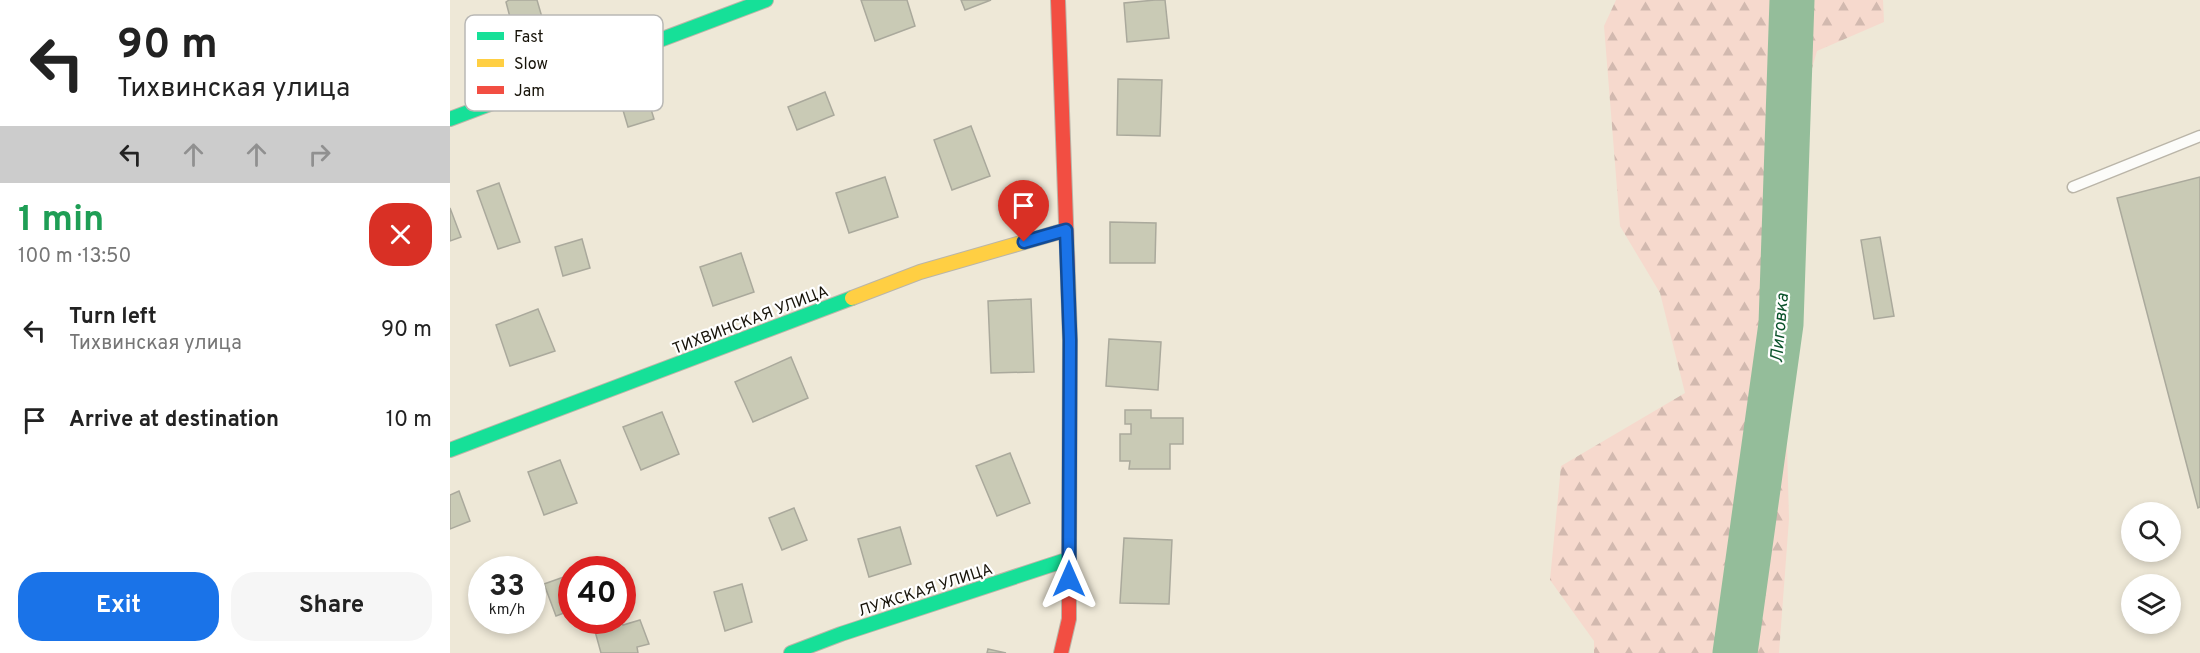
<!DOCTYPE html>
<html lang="en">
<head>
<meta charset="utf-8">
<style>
  body { margin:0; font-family:Overpass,sans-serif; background:#f6f6f6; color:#222; height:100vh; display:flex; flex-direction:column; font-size:22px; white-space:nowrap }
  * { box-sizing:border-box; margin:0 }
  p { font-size:20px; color:#767676 }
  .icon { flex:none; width:33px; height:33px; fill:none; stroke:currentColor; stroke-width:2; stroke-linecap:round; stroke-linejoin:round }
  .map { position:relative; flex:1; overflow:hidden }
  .sheet { display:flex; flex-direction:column; background:#fff; width:450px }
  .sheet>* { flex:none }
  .hud { background:#fff; color:#222; overflow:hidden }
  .buttons { position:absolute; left:1671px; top:502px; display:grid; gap:12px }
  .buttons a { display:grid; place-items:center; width:60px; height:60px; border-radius:50%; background:#fff; box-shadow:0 3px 9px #0003; font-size:30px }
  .speed { position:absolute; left:18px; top:556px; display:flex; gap:12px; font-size:30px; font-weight:700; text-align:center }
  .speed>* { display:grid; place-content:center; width:78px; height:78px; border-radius:50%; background:#fff; box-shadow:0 3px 9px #0003; line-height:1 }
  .speed small { font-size:15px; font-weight:400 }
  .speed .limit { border:9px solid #d22; background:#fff; color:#111 }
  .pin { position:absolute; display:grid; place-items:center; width:51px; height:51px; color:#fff; margin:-62px -26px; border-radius:50% 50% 50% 0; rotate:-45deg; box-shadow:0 0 6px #0007 }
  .pin .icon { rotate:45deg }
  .me { position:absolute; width:66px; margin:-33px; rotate:0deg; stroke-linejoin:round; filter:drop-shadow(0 0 4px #0008) }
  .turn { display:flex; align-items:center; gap:21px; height:126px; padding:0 18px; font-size:27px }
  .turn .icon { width:78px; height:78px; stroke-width:2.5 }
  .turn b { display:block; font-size:42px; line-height:51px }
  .lanes { display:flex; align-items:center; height:57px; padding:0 18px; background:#0003; justify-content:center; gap:30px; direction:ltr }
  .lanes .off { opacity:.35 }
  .round { display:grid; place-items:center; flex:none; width:63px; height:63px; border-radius:24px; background:#f6f6f6 }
  .summary { display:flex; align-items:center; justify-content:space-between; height:102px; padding:0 18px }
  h1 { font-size:36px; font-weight:700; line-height:45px; color:#1e9e55 }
  .button { display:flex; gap:12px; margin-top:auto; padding:12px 18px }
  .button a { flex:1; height:69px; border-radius:24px; background:#1a73e8; color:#fff; font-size:24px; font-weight:700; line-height:69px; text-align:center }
  .button a+a { background:#f6f6f6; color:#222 }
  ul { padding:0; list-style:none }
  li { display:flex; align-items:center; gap:18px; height:90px; padding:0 18px }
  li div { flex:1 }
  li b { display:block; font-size:22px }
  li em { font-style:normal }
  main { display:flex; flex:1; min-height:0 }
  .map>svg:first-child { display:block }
  .forest { fill:url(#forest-firs) }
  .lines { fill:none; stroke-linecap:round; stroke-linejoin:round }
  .river { stroke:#94bd9a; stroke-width:45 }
  .building { fill:#c9cab5; stroke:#aaa99c; stroke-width:1.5 }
  .lane-casing { stroke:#bab5a8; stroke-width:13 }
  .fast-casing { stroke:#bab5a8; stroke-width:16 }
  .slow-casing { stroke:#bab5a8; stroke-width:16 }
  .jam-casing { stroke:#bab5a8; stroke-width:16 }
  .lane { stroke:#fcfcf9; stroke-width:10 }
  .fast { stroke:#16e098; stroke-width:14 }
  .slow { stroke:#ffcf43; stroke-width:14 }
  .jam { stroke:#f24e42; stroke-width:14 }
  .route-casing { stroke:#114b97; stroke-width:15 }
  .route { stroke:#1a73e8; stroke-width:10 }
  .labels { text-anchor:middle; stroke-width:4.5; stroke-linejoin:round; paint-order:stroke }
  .street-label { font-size:16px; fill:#171309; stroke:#fff }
  .water-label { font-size:18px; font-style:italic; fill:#0b532b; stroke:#fff }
  .key { fill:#fff; stroke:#b9b8b5; stroke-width:1.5 }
  .key-label { font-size:16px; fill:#171309 }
</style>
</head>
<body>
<main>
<section class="sheet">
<div class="hud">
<div class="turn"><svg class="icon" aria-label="left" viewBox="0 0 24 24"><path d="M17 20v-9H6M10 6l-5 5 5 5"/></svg><div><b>90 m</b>Тихвинская улица</div></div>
<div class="lanes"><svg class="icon" aria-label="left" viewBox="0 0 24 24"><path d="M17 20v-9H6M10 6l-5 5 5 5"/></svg><svg class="icon off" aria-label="ahead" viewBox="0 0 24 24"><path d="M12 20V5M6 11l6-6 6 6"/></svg><svg class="icon off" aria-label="ahead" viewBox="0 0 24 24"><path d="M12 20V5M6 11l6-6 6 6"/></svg><svg class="icon off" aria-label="right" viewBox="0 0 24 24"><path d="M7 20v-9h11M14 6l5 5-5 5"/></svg></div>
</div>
<div class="summary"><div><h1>1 min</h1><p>100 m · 13:50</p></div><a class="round" style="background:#d93025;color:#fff"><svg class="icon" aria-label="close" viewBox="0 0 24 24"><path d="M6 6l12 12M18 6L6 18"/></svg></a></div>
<ul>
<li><svg class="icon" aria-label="left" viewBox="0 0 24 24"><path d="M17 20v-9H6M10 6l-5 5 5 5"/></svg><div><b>Turn left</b><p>Тихвинская улица</p></div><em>90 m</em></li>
<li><svg class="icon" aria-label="arrive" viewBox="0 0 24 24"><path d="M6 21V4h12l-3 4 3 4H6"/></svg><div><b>Arrive at destination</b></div><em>10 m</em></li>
</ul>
<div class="button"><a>Exit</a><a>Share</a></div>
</section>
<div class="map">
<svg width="1750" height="653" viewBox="0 0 1750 653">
  <defs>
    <pattern id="forest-firs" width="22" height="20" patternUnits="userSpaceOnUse" patternTransform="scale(1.5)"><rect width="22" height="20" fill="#f6d9cd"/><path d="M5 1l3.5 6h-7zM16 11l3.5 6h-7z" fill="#d2b9af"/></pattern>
  </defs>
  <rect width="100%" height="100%" fill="#eee8d7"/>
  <polygon class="forest" points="1166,0 1433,0 1434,22 1367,51 1330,180 1339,519 1329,653 1144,653 1144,641 1100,580 1111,466 1235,393 1210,293 1170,226 1154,26"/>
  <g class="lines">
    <polyline class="river" points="1285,653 1331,324 1342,0"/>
  </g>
  <g class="building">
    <polygon points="59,0 87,0 98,38 68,48 56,2"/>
    <polygon points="411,0 457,0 465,26 425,41"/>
    <polygon points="511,0 541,0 515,10"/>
    <polygon points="705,0 715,0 719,38 677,42 674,3"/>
    <polygon points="668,79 712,80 710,136 667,135"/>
    <polygon points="193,83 204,119 178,127 167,90"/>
    <polygon points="375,92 384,115 347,130 338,107"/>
    <polygon points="521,126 540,176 502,190 484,140"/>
    <polygon points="435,177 448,217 399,233 386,193"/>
    <polygon points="1750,177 1750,507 1748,508 1667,198"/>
    <polygon points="49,183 70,242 48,249 27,191"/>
    <polygon points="0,208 11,237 0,241"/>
    <polygon points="660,222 706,223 705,263 660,263"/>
    <polygon points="1430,237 1444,316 1424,319 1411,240"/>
    <polygon points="132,239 140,268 113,276 105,247"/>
    <polygon points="291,253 304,292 263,306 250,267"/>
    <polygon points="581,299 584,372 541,373 538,301"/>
    <polygon points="88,309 105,351 60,366 46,325"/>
    <polygon points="659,339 711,342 708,390 656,386"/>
    <polygon points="341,357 358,398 303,422 285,382"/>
    <polygon points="675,410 701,410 701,418 733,418 733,444 720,444 720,469 679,469 680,461 670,461 670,434 681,434 681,424 675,424"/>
    <polygon points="212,412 229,454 191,470 173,427"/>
    <polygon points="560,453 580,503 547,516 526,466"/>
    <polygon points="110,460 127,503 94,515 78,472"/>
    <polygon points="9,491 20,521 0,529 0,495"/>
    <polygon points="344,508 357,540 332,550 319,518"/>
    <polygon points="450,527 461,564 419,577 408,539"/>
    <polygon points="674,538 722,540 719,604 670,603"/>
    <polygon points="122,574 122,610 106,616 94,584"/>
    <polygon points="292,584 302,622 275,631 264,592"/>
    <polygon points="190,620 199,644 187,647 188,653 151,653 143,624 149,621 171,621 173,625"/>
    <polygon points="538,649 556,653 537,653"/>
  </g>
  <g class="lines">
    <defs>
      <polyline id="lane" points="1623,187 1750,136"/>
      <g id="fast">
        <polyline points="0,119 316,0"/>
        <polyline points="0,450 402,298"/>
        <polyline points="341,653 391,634 619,559"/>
      </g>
      <g id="slow">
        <polyline points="618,278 620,340 619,557"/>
        <polyline points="402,298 470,272 616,230"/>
      </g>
      <g id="jam">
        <polyline points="608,0 618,278"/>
        <polyline points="611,653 619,619 619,557"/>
      </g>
    </defs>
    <use href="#lane" class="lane-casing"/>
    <use href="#fast" class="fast-casing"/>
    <use href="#slow" class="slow-casing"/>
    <use href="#jam" class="jam-casing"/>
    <use href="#lane" class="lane"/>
    <use href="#fast" class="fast"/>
    <use href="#slow" class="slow"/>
    <use href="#jam" class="jam"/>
  </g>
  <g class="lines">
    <defs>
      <polyline id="route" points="574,242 616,230 620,340 619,579"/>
    </defs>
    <use href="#route" class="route-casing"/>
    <use href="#route" class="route"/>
  </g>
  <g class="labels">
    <g class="street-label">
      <text transform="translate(300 319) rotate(-21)" y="6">ТИХВИНСКАЯ УЛИЦА</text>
      <text transform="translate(475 589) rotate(-18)" y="6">ЛУЖСКАЯ УЛИЦА</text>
    </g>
    <g class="water-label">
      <text transform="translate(1329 328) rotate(-85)" y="6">Лиговка</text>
    </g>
  </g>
  <rect x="15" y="15" width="198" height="96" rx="9" class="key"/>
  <rect x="27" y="32" width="27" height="8" fill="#16e098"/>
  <rect x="27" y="59" width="27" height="8" fill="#ffcf43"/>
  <rect x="27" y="86" width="27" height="8" fill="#f24e42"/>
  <g class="key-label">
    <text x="64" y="42">Fast</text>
    <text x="64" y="69">Slow</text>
    <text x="64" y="96">Jam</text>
  </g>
</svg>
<div class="buttons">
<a><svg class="icon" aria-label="search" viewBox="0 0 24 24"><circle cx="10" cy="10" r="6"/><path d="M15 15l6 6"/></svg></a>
<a><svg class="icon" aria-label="layers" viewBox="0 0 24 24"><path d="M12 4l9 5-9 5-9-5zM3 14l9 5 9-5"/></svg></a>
</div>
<div class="speed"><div>33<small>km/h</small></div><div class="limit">40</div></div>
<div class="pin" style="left:574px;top:242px;background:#d93025"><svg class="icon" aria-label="arrive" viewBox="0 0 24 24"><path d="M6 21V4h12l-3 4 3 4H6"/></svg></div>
<svg class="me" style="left:619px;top:579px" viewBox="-20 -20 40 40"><path d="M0-17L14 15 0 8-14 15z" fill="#1a73e8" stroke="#fff" stroke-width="4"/></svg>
</div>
</main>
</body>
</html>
